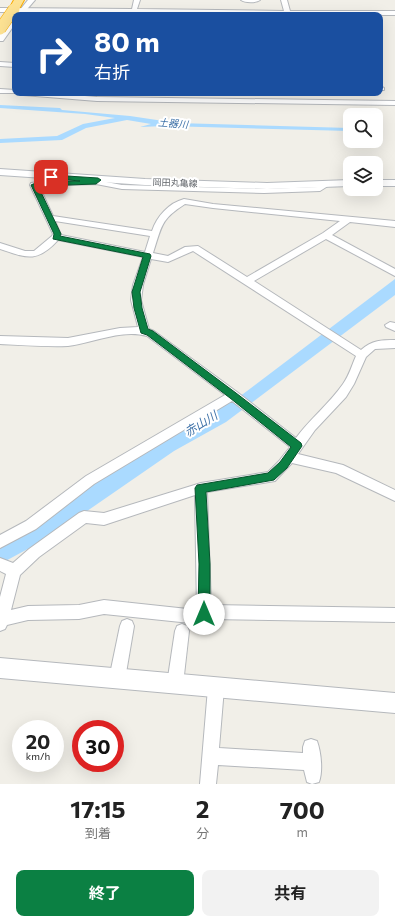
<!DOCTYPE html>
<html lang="ja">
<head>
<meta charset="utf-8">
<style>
  body { margin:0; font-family:Commissioner,"Noto Sans JP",sans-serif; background:#f2f2f2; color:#222; height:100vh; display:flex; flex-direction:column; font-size:15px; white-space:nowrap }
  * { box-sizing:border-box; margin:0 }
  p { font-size:13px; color:#767676 }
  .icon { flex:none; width:22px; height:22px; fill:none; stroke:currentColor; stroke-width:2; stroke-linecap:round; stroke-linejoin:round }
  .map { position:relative; height:784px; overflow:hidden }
  .side { display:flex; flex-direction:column; background:#fff; flex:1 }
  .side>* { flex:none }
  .top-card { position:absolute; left:12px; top:12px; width:371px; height:84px; border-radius:8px; box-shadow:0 4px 16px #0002; background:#1a4fa0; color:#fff; overflow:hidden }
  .fabs { position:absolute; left:343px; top:108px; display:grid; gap:8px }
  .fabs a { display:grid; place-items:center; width:40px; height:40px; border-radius:8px; background:#fff; box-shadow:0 4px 16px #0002; font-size:20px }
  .speed { position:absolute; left:12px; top:720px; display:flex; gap:8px; font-size:20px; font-weight:700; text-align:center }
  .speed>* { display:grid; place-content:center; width:52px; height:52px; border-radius:50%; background:#fff; box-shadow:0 4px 16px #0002; line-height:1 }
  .speed small { font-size:10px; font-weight:400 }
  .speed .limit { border:6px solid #d22; background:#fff; color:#111 }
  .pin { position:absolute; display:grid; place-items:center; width:34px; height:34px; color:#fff; margin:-17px; border-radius:8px; box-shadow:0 2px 6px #0006 }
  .me { position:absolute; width:44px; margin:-22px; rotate:0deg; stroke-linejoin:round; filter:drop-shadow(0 0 3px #0008) }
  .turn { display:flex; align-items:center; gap:14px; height:84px; padding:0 16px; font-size:18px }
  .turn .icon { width:52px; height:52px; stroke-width:2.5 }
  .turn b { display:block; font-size:28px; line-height:34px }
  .eta { display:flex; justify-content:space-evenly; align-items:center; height:68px; text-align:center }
  .eta b { font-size:24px; font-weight:700; line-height:28px }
  .button { display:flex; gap:8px; margin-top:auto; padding:8px 16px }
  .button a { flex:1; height:46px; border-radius:8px; background:#0b8043; color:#fff; font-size:16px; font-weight:700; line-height:46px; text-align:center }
  .button a+a { background:#f2f2f2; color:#222 }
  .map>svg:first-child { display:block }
  .water { fill:#aadaff }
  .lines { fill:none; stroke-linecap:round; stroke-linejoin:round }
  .minor-casing { stroke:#b5b8bc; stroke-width:2 }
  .tertiary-casing { stroke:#b5b8bc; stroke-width:2 }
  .secondary-casing { stroke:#b6babf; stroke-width:2 }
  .motorway-casing { stroke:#f9ab00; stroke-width:2 }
  .minor { fill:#fff; fill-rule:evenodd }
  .tertiary { fill:#fff; fill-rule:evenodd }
  .secondary { fill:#fff; fill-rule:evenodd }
  .motorway { fill:#fde293; fill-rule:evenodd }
  .motorway-bridge-casing { stroke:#f9ab00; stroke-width:12; stroke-linecap:butt }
  .motorway-bridge { stroke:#fde293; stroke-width:11 }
  .route { fill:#0b8043; stroke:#07532c }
  .labels { text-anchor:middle; stroke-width:4; stroke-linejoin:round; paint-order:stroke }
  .far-street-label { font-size:9px; fill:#5f6368; stroke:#fff }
  .far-water-label { font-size:10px; font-style:italic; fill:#4174aa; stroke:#fff }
  .water-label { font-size:12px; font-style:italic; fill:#4174aa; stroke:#fff }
</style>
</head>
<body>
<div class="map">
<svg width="395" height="784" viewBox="0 0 395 784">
  <rect width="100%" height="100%" fill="#f1efe8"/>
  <g class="water">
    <polygon points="0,105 60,108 62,110 130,116 177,123 350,128 350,131 165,126 140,127 151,124 127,120 86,128 62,140 0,143 0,139 57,136 83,124 115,118 85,114 0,108"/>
    <polygon points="395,279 395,295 226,422 174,451 48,538 0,564 0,544 80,492 243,394"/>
  </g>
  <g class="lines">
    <defs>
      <g id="minor">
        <polygon points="134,0 140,0 137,9 284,11 281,0 287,0 290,11 395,11 395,15 285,15 285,14 138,13 137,15 131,15 132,13 0,12 0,8 132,9"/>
        <path d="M241,0h19c-4,3 -15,3 -19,0z"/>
        <polygon points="0,62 15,63 15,67 0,66"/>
        <polygon points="380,86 384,88 384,90 380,90"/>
        <polygon points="0,89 15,90 15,93 18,93 0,93"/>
        <polygon points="20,93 48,93 97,97 395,101 395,105 97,101 23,95"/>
        <path d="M95,178h6v3l21,4 142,4 54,-2 9,-5 4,2 -11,7 -56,2 -142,-4 -26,-5 -57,2 14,30 99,15c5,-15 17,-28 32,-32l29,5 182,17v6l-45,-5 -18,13 63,34v7l-69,-37 -72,42 107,69c11,-10 21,-10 34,-10v8l-20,1 -9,8 -12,27 -8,13 -31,33 -17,24 45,11 52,25v11l-59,-28 -44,-10 -17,18 -68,11 4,113 184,3v14l-186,-3 -9,5 -96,-10 -25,5 -51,1 -21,5 -2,4 -5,2v-34l6,-23 -6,-3v-13l13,5 16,-14 50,-36 5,-2 20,2 97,-30 67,-11 11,-11 11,-14 -58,-46 -138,83 -58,45 -36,19v-13l26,-14 60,-45 139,-81 -78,-59c-27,-7 -53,7 -79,10 -23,1 -46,-1 -68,-2v-8l68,2 52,-10 18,-1 -7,-27 2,-15 10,-28 -85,-17c-21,23 -31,18 -58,9v-6l25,8h9l18,-15 1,-2 -23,-49 1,-2 7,-1 56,-2zM185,204l28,4 127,13 -17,12 -76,44 -49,-31 -13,1 -17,9 -15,-3c9,-27 7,-33 32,-49zM55,221l95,15 -5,16 -84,-17zM193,251l163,105c-4,9 -7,20 -13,28 -14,20 -33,35 -47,54l-59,-46 -83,-61 -5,-2 -8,-29 2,-15 8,-26 17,3zM195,495l2,115 -93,-10 -25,5 -51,1 -17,4 9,-35 19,-18 47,-34 18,2z"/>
        <polygon points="390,322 395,323 395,331 386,327 385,325"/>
        <polygon points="127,619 132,621 134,626 125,679 122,684 117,687 112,684 109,679 120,626 122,621"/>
        <polygon points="182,624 187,626 189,631 183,684 180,689 175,692 170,689 167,684 175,631 177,626"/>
        <path d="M216,680l5,3 3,5 -5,60 84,5v-6l2,-6 6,-2 6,2c4,11 6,30 2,41l-7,2 -5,-2 -3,-12 -86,-5 -2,19h-16l8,-96 3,-5z"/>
      </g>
      <g id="tertiary">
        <polygon points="28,0 35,0 22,15 15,16"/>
        <polygon points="15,17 15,24 3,41 0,41 0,34 13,18"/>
        <polygon points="0,658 395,693 395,713 0,678"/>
      </g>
      <g id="secondary">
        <polygon points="0,169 145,179 267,183 350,180 350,186 267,189 145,185 0,175"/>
        <rect x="376" y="180" width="19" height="6"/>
      </g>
      <polygon id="motorway" points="14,0 24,0 18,11 14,12 9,9"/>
    </defs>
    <use href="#minor" class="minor-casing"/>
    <use href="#tertiary" class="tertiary-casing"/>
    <use href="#secondary" class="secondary-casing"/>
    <use href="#motorway" class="motorway-casing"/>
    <use href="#minor" class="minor"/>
    <use href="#tertiary" class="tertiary"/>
    <use href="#secondary" class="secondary"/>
    <use href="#motorway" class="motorway"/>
    <defs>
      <polyline id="motorway-bridge" points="0,29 14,9"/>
    </defs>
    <use href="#motorway-bridge" class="motorway-bridge-casing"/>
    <use href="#motorway-bridge" class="motorway-bridge"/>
  </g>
  <polygon class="route" points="51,175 98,178 101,180 96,184 38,186 61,234 60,236 150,254 151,256 140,292 142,308 148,329 153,331 236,393 301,443 302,446 287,468 274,480 206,492 210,564 210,614 208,618 204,620 200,618 198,614 199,564 195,488 197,485 268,473 280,462 291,447 230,398 147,335 141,333 134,308 132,292 143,257 53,239 54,234 31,185 38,182 80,181 48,178 47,177"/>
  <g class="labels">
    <g class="far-street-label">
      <text transform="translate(175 183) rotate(2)" y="3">岡田丸亀線</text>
    </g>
    <g class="far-water-label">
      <text transform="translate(173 123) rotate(5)" y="4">土器川</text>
    </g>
    <g class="water-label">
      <text transform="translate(201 424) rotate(-32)" y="4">赤山川</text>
    </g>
  </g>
</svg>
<div class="fabs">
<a><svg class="icon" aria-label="search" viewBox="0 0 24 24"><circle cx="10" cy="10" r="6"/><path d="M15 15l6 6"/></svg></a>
<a><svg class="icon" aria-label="layers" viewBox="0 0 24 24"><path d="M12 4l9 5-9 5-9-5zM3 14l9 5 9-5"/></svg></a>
</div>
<div class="speed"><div>20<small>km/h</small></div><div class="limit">30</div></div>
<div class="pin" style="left:51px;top:177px;background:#d93025"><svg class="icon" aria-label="arrive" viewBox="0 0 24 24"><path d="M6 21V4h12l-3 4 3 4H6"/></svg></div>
<svg class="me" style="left:204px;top:614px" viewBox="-20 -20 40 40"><circle r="19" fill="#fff"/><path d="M0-13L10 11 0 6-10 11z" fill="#0b8043"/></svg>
<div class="top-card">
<div class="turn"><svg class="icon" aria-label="right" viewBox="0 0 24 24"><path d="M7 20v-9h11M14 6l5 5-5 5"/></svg><div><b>80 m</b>右折</div></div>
</div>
</div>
<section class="side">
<div class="eta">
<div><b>17:15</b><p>到着</p></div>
<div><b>2</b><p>分</p></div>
<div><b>700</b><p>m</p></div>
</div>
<div class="button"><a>終了</a><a>共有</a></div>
</section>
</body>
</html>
